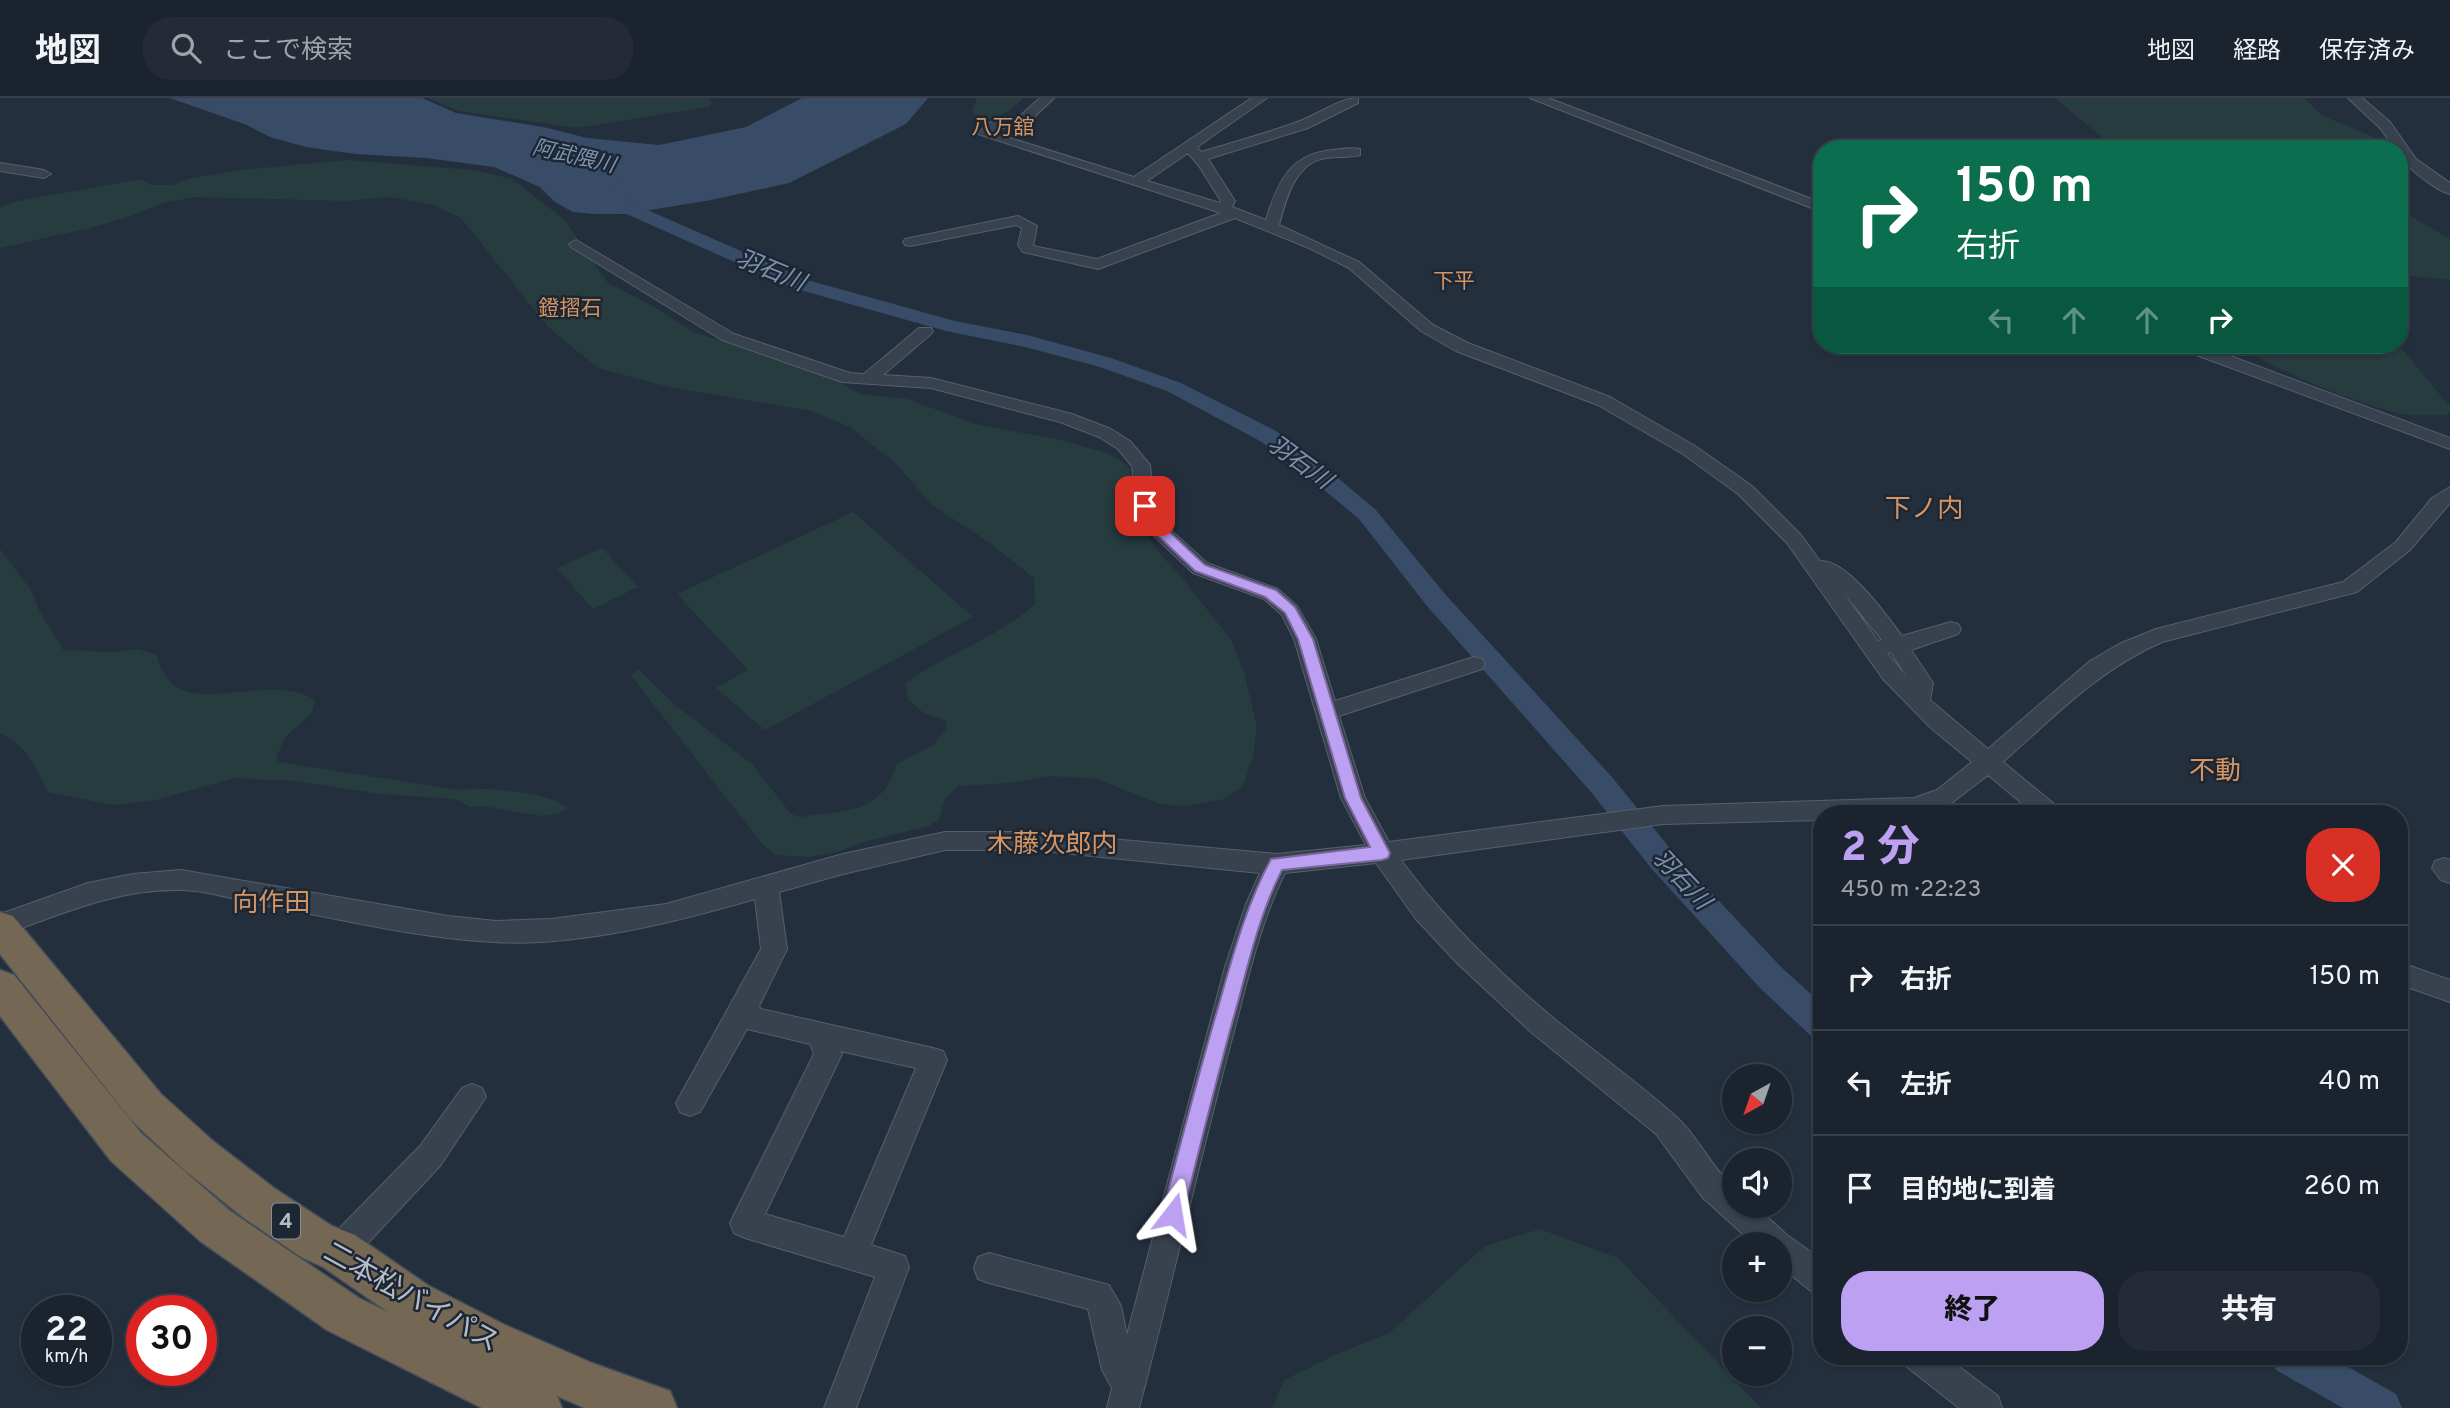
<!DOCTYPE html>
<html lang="ja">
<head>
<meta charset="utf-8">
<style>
  body { margin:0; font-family:Overpass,"Noto Sans JP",sans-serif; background:#242b36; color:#f1f3f6; height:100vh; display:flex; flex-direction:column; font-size:26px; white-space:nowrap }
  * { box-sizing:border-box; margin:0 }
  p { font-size:23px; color:#a0a4aa }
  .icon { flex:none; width:38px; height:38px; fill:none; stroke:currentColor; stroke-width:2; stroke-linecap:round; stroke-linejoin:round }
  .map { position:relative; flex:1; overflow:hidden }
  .details { position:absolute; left:1813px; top:707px; width:595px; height:560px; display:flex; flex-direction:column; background:#1b232e; border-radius:28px; box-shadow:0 2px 5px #0004,0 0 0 2px #39404a }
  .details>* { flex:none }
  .banner { position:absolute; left:1813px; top:42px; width:595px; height:214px; border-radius:28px; box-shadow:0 2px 5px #0004,0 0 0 2px #39404a; background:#0b6e4f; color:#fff; overflow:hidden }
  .needle { width:46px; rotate:220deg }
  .buttons { position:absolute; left:1722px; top:966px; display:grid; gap:14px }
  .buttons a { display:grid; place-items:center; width:70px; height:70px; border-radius:50%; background:#1b232e; box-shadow:0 2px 5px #0004,0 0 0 2px #39404a; font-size:35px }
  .speed { position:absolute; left:21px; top:1197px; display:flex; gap:14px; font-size:35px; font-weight:700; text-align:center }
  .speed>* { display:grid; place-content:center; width:91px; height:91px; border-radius:50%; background:#1b232e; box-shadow:0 2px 5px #0004,0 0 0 2px #39404a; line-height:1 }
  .speed small { font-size:18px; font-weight:400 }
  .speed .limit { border:10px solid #d22; background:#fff; color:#111 }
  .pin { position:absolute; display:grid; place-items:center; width:60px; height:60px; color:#fff; margin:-30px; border-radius:14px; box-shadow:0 4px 10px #0006 }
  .me { position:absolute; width:77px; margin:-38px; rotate:14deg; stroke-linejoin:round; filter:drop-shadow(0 0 5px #0008) }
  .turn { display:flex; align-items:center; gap:24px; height:147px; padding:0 28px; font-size:32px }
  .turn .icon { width:91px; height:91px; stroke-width:2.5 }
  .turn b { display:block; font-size:49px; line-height:60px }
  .lanes { display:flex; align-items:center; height:66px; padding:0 28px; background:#0003; justify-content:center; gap:35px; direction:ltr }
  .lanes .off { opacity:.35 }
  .round { display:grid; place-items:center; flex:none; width:74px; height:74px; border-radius:28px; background:#242b36 }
  .head { display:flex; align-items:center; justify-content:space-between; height:119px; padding:0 28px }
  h1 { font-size:42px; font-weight:800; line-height:52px; color:#bca0f2 }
  .primary-button { display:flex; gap:14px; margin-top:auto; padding:14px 28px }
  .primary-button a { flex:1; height:80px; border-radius:28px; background:#bca0f2; color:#111; font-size:28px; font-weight:800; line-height:80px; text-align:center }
  .primary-button a+a { background:#242b36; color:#f1f3f6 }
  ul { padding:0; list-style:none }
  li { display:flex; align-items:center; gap:21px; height:105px; padding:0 28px; border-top:2px solid #39404a }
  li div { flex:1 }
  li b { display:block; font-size:26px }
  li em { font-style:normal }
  header { display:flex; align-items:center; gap:42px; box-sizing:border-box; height:98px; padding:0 35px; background:#1b232e; border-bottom:2px solid #39404a }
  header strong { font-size:33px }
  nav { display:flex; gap:38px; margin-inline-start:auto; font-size:24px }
  .search { width:490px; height:63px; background:#242b36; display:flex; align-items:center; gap:18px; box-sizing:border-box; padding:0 24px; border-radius:28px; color:#a0a4aa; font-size:26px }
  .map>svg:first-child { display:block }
  .green { fill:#263c3f }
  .water { fill:#394c67 }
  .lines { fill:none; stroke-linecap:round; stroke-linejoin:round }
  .river { fill:#394c67; fill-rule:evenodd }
  .minor-casing { stroke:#565f6c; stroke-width:2 }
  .highway-casing { stroke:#434c59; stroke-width:3 }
  .minor { fill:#38414e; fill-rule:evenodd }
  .highway { fill:#746855; fill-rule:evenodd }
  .route { fill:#bca0f2; stroke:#7a689d; stroke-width:2 }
  .labels { text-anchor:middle; stroke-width:5; stroke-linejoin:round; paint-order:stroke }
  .far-quarter-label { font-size:21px; fill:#d59563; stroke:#1d2633 }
  .far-water-label { font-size:21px; font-style:italic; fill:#7c92b1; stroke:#1d2633 }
  .shield { fill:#1d2633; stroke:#878f9c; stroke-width:2 }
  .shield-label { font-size:21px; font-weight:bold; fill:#b4bcc9 }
  .water-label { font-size:24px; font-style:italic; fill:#7c92b1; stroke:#1d2633 }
  .quarter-label { font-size:26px; fill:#d59563; stroke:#1d2633 }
  .near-street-label { font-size:28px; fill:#b4bcc9; stroke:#1d2633 }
</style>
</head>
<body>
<header>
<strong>地図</strong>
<div class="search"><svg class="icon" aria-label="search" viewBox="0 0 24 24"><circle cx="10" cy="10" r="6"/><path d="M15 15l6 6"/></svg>ここで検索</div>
<nav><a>地図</a><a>経路</a><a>保存済み</a></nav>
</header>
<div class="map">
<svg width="2450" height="1310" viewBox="0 0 2450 1310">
  <rect width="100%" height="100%" fill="#242f3e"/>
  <g class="green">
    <polygon points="427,0 708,0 713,4 709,9 576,30 459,13"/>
    <path d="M977,0h46c-11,12 -30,26 -48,19l-3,-7z"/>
    <polygon points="2055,0 2304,0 2323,18 2374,39 2374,51 2116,51"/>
    <path d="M347,62l126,10 39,9 53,41 43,63 43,22 42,27 54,17 34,7 53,23 26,15 47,5 72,26 78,14 53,15 18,12 5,18 -2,30 30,41 20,21 50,64 13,32 13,55 -4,29 -10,30 -19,13 -37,7 -28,-2 -62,-25 -46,-3 -41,7 -51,3 -14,12 -6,21 -10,7 -66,16 -25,10 -29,5 -33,-2 -14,-11 -132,-170 9,-4 36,35 78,60 38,49 9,3c46,-7 81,-2 97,-53l35,-18 15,-18 -2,-8 -21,-7 -16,-13 -3,-17c42,-30 92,-44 130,-79l-1,-26 -44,-35 -58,-38 -36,-41 -46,-37 -38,-16 -143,-24 -71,-19 -50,-41 -87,-109 -27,-13 -44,-8 -45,4 -150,-4 -32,6 -35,14 -42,12 -86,19v-41l18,-6 124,-22 9,6h20l21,-7 48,-8z"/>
    <polygon points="2399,111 2450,141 2450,182 2399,177"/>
    <path d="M2243,247h155c19,19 32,41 52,60v7l-5,3c-14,0 -29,1 -43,-1 -32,-6 -140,-47 -159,-69z"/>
    <polygon points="853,414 973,519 765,632 716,590 748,572 677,496"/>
    <polygon points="602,450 638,489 593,511 557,470"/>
    <path d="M0,451l31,41 9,22 23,38 51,2 24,-3 19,6c16,76 110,12 158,45l-3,13 -27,24 -9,21 3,4 179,28c22,-4 94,2 109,18l-7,5 -18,3 -59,-10 -13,1 -14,-8 -76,-5 -83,-13 -62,-3 -79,22 -43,5 -65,-13c-12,-24 -22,-48 -48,-59z"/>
    <polygon points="1540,1131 1618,1160 1761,1310 1272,1310 1284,1282 1337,1256 1389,1235 1485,1148"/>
  </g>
  <polygon class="water" points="170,0 422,0 456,15 543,29 587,40 659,47 746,29 802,0 928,0 906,26 789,85 711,102 626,116 594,116 573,114 555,104 540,89 494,69 426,60 355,56 306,49 270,39 247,27"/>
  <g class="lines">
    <g class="river">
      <polygon points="617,85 626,90 627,103 807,182 955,223 1027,237 1111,260 1181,285 1276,333 1308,355 1375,411 1445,496 1611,678 1673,754 1781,869 1822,906 1822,941 1810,937 1759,889 1651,770 1591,694 1427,508 1359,421 1292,365 1260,343 1167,293 1097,268 1025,249 946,233 793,190 613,110 608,90"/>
      <polygon points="2270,1258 2329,1258 2396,1296 2402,1310 2343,1310 2276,1272"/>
    </g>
    <defs>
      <g id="minor">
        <path d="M1040,0h14l-25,24 -31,7 -4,4 140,44 118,-79h15l-70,49 4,5c33,-10 67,-19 99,-31 19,-7 40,-23 58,-23v5l-50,25 -100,31 27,42 -3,6 34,13c11,-37 24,-66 66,-70 9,-1 19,-3 28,-1v6c-13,3 -26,1 -39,4 -27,7 -36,43 -42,66l80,37 74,63 35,18 142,54 85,49 57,40 49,49 19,26c27,-2 67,55 82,75l49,-14 7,2 3,5 -3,5 -47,16 22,33 -3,17 58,49 102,-88 29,-17 37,-15 187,-47 53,-40 36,-44 18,-11v16l-40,47 -53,42 -195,50c-64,28 -107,74 -159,120l56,46 4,6h-28l-47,-39 -35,27 -31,12h-100v6l-159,4 -262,36c43,59 95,110 151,157 40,33 83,63 121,97 24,20 37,52 61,74v18h21l32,29 35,25v35l-11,-4 -31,-25v-22h-26l-51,-46 -47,-64 -125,-102 -74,-69 -41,-44 -40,-56 -91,10c-27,54 -39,115 -55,173 -32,120 -59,242 -91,362h-32l5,-20 -10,-18 -14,-61 -99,-26 -11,-4 -4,-11 4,-11 11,-4 120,32 12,21 6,29 98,-368 21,-63 14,-31 -227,-23h-88l-102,24 -64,18 8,57 -28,57 2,3 172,39 10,3 4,9 -76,185 34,11 4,11 -53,141h-32l51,-131 -130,-39 -11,-5 -4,-10 84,-169 -4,-10 -63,-15 -47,83 -10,4 -10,-4 -4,-9 85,-154 -6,-50c-79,23 -178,48 -261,43 -79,-4 -158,-24 -236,-38 -25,-5 -53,-14 -79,-14 -64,-1 -120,25 -179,46v-22l88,-31 45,-9 48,-4 267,46 48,5 55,-2 115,-15 177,-50 102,-22h88l244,22 89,-9 -25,-47 -47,-159 -12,-24 -18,-16 -71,-26 -44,-42 -13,-25 -4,-40 -14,-17 -19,-12 -39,-15 -129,-34 -89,-6 -120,-42 -151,-93 -2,-3 7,-4 158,94 116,39 14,1 55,-46h12l2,3 -2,3 -48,41 48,3 141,36 39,15 19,12 20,24 4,41 10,18 43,39 71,26 19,17 19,33 19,62 139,-44 8,2 3,5 -3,5 -143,47 26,82 24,44 274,-36 251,-8 23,-8 35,-28 -41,-34 -48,-49 -96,-136 -49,-49 -55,-40 -85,-49 -142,-54 -35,-20 -72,-63 -40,-20 -74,-30 -137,51 -75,-17 -5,-7 4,-17 -6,-3 -106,21 -5,-1 -2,-3 2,-3 113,-23 19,10 -4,20 64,13 124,-46 -243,-79 10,-11 32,-7zM1188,55l11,13 22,35 -1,2 -73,-22zM1843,494l39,48 -4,1zM1891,554l16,25 -20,-24zM840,953l76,17 -72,169 -79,-23 77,-160z"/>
        <polygon points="1530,0 1548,0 1822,105 1822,114"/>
        <path d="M2348,0h14l28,24 26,37 34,24v11c-14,-4 -51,-30 -51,-45h-4l-15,-21z"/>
        <polygon points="0,65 44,72 51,76 44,80 0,73"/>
        <polygon points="2178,247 2201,247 2450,340 2450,351 2180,251"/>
        <polygon points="2444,760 2450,762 2450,785 2441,782 2432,770 2435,763"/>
        <polygon points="2399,864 2450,882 2450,904 2399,886"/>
        <polygon points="472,986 482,990 486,999 440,1068 350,1164 339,1168 328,1164 324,1153 328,1142 420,1048 462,990"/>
        <polygon points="1902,1258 1945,1258 1998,1298 2002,1310 1959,1310 1907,1269"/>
      </g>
      <polygon id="highway" points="0,814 13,818 161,996 213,1043 274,1090 332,1128 355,1137 429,1188 505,1227 592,1265 670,1293 677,1310 585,1310 557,1298 562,1310 482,1310 327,1232 200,1143 111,1063 0,918 0,872 14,877 141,1035 230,1113 359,1200 388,1214 323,1169 301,1159 244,1120 183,1071 131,1022 0,856"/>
    </defs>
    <use href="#minor" class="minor-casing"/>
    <use href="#highway" class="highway-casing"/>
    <use href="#minor" class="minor"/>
    <use href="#highway" class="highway"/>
  </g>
  <path class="route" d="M1145,404l5,1 11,21 44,41 71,25 19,17 18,32 48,159 29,55 -2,5 -6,2 -100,10c-21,41 -32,87 -44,132 -20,70 -37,141 -55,212l-3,8 -7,3 -8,-3 -3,-8c18,-68 35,-135 55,-203 15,-52 28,-104 54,-152l99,-12 -25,-49 -47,-159 -13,-26 -20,-16 -70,-26 -43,-41 -10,-13 -4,-11z"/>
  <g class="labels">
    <g class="far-quarter-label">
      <text x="1003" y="36">八万舘</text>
      <text x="1454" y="190">下平</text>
      <text x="570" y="217">鐙摺石</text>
    </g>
    <g class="far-water-label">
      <text transform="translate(574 58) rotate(13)" y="7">阿武隈川</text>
    </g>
    <rect class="shield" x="272" y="1105.5" width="28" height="35" rx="5"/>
    <g class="shield-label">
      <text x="286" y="1130">4</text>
    </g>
    <g class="water-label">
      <text transform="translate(771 172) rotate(22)" y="8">羽石川</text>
      <text transform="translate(1300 364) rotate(36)" y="8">羽石川</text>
      <text transform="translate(1682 781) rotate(47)" y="8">羽石川</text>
    </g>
    <g class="quarter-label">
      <text x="1924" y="419">下ノ内</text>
      <text x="2215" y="681">不動</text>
      <text x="1052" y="754">木藤次郎内</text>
      <text x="271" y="813">向作田</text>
    </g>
    <g class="near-street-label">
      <text transform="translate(412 1198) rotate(29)" y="10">二本松バイパス</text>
    </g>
  </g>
</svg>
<div class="buttons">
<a><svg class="needle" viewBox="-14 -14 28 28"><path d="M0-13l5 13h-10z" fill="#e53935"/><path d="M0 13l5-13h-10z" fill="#a0a4aa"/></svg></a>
<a><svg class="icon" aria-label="sound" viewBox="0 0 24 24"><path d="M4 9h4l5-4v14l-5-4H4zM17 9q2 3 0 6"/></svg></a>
<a>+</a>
<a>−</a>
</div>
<div class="speed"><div>22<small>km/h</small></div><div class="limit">30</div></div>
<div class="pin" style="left:1145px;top:408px;background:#d93025"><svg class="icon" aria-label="arrive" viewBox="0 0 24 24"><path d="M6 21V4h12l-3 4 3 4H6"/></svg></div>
<svg class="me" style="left:1173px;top:1116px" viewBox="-20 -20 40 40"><path d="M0-17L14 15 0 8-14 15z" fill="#bca0f2" stroke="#fff" stroke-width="4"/></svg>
<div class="banner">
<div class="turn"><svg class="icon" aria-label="right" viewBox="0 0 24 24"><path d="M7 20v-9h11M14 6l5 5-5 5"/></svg><div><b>150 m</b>右折</div></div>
<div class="lanes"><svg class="icon off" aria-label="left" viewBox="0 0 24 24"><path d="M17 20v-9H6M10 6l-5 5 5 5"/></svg><svg class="icon off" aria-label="ahead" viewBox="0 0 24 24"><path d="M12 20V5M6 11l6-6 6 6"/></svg><svg class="icon off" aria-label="ahead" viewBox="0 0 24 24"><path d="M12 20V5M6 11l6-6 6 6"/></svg><svg class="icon" aria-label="right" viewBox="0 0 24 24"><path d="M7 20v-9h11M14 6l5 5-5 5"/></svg></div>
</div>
<section class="details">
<div class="head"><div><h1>2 分</h1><p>450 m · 22:23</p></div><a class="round" style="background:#d93025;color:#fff"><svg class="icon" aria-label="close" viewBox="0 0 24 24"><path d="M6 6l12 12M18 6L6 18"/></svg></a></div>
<ul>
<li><svg class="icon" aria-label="right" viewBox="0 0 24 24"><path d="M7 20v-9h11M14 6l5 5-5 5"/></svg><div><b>右折</b></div><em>150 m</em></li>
<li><svg class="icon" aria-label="left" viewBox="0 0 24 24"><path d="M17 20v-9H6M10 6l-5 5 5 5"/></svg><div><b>左折</b></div><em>40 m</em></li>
<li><svg class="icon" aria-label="arrive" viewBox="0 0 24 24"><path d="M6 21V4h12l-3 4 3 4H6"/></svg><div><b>目的地に到着</b></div><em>260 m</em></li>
</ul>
<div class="primary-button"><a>終了</a><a>共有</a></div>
</section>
</div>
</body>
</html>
